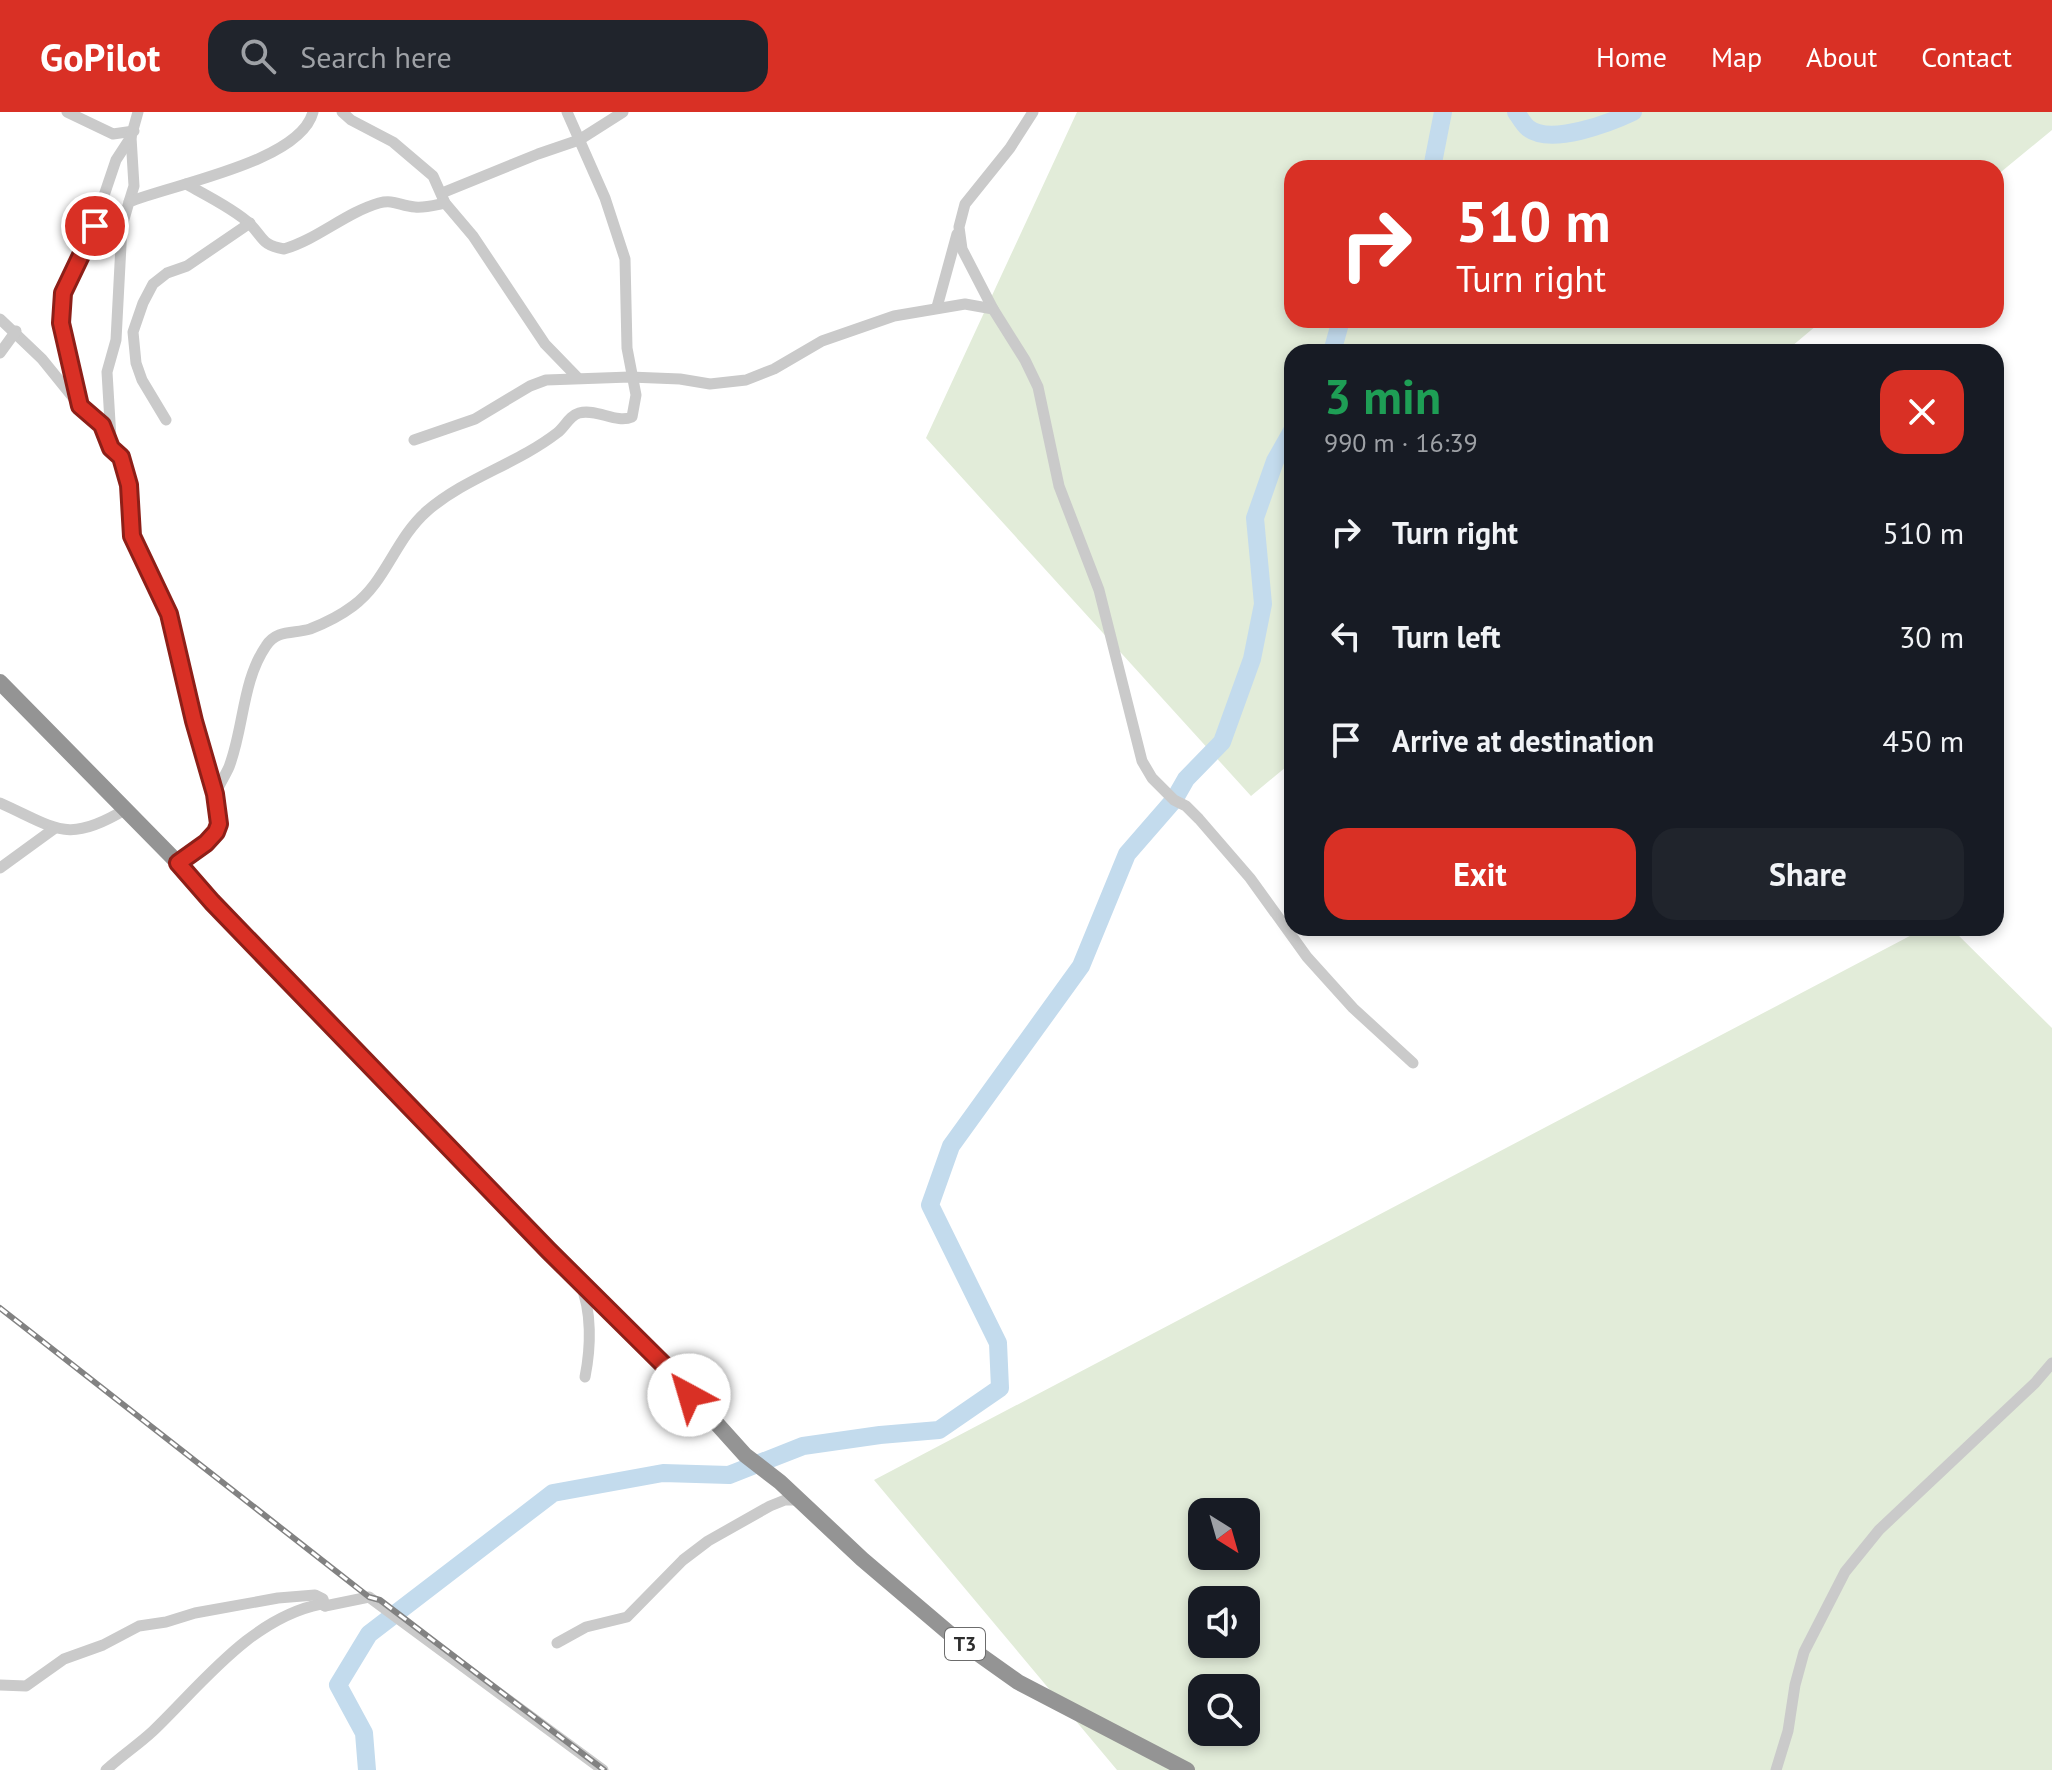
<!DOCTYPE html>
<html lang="en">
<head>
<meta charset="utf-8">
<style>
  body { margin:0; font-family:"PT Sans",sans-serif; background:#20242c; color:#f1f3f6; height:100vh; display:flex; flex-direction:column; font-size:30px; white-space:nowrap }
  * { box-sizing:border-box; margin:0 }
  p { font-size:26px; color:#9ea1a6 }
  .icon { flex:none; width:44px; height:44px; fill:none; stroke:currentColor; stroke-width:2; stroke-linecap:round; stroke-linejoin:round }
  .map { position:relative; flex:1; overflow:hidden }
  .side { position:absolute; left:1284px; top:232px; width:720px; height:592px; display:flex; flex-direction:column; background:#171b24; border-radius:24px; box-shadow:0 4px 12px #0003 }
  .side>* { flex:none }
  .top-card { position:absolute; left:1284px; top:48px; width:720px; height:168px; border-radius:24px; box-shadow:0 4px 12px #0003; background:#d93025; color:#fff; overflow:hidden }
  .needle { width:52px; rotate:143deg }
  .tools { position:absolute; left:1188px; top:1386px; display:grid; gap:16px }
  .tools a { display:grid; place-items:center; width:72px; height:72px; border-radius:16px; background:#171b24; box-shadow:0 4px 12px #0003; font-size:40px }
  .pin { position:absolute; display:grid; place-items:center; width:68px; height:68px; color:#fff; margin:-34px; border:4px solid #fff; border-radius:50%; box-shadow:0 2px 8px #0007 }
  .me { position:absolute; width:88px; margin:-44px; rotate:321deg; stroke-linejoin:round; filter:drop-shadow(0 0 6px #0008) }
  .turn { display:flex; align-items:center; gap:28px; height:168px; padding:0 40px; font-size:36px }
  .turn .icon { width:104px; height:104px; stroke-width:2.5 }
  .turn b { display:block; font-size:56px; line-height:68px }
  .round { display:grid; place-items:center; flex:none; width:84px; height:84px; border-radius:24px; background:#20242c }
  .summary { display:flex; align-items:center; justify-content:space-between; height:136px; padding:0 40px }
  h1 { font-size:48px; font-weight:700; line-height:60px; color:#1e9e55 }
  .cta { display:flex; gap:16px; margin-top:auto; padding:16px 40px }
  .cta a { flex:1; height:92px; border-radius:24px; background:#d93025; color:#fff; font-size:32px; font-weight:700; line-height:92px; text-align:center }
  .cta a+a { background:#20242c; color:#f1f3f6 }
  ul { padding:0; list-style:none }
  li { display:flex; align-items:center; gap:24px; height:104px; padding:0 40px }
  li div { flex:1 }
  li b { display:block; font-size:30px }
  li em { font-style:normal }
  header { display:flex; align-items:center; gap:48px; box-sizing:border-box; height:112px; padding:0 40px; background:#d93025; color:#fff }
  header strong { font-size:38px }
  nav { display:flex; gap:44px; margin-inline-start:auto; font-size:28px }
  .search { width:560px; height:72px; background:#20242c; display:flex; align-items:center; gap:20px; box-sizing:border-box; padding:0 28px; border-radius:24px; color:#9ea1a6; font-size:30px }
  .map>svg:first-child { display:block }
  .green { fill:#e2ecd9; fill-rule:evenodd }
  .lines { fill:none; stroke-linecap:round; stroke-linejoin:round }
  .river { stroke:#c3dbed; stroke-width:18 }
  .minor { stroke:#cacaca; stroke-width:11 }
  .highway { stroke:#949494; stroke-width:16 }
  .rail-casing { stroke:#828282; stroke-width:6 }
  .rail { stroke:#fff; stroke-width:3; stroke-dasharray:9; stroke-linecap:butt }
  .route-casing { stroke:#8d1f18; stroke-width:20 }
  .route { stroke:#d93025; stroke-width:14 }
  .labels { text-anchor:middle; stroke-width:8; stroke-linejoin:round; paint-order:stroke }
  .shield { fill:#fff; stroke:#6c6c6c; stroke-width:2 }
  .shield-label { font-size:20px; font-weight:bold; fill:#2d2d2d }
</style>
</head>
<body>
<header>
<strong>GoPilot</strong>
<div class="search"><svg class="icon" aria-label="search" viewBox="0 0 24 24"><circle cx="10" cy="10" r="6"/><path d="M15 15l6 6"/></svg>Search here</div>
<nav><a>Home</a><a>Map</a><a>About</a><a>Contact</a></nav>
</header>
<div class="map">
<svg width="2052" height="1658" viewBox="0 0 2052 1658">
  <rect width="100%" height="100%" fill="#fff"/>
  <g class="green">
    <polygon points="1077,0 2052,0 2052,18 1996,64 1996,56 1292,56 1292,208 1823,208 1785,240 1292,240 1292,650 1251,684 926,326"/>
    <path d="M1925,816h26l101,100v742h-935l-243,-290zM1202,1400h44v44h-44zM1202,1488h44v44h-44zM1202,1576h44v44h-44z"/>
  </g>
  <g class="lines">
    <g class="river">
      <path d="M1516,0c3,4 7,12 12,16 22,18 82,-5 105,-16"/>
      <polyline points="1432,56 1443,0"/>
      <polyline points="1332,240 1341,208"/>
      <polyline points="367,1658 364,1621 338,1573 369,1522 553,1381 663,1361 729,1363 803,1334 880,1323 939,1318 1000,1276 998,1231 930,1093 951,1034 1081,854 1127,742 1174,688 1186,667 1222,630 1252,547 1263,492 1255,406 1275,349 1292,319"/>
    </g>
    <g class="minor">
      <polyline points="67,0 113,22 134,19"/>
      <polyline points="342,0 351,8 393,30 433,64 445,91 473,124 545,232 578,266"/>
      <polyline points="1033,0 1010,36 965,92 959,115 962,137 993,197 1025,248 1038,275 1059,374 1099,478 1142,649 1152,666 1174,688 1186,694 1199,707 1250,766 1307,845 1353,896 1413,951"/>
      <path d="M186,72c18,10 50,26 64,40 14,14 11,21 34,25 34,-10 61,-36 95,-46 15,-4 21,3 36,4 10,1 20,-2 30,-4"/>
      <polyline points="442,81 538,42 579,28 623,0"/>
      <polyline points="129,90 134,74 131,25"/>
      <polyline points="937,195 957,122"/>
      <path d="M0,207l42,40 38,47 22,19 9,23 10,9 8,28 3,51 37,78 49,199c2,26 -21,37 -40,50"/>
      <polyline points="0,241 16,219"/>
      <polyline points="80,290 61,211 63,181 90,125 116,48 131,25 138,0"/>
      <polyline points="166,308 142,268 136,251 133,220 143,191 153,172 167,161 187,154 250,111"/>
      <path d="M111,327l-4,-67 9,-32 6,-114 7,-24c44,-18 171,-40 184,-90"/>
      <polyline points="414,328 475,307 530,274 546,268 630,265 680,267 710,272 746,268 774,257 822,229 894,204 965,192 993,197"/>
      <path d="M215,682c4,-9 10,-18 14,-27 15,-39 13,-86 37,-121 11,-17 28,-12 44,-17 13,-5 31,-14 43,-23 33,-24 42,-67 74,-95 38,-33 90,-47 130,-78 8,-6 12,-17 22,-20 18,-5 37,11 53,4l4,-22 -9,-47 -2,-89 -20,-61 -38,-86"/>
      <path d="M0,691c56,25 67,42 126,6"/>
      <polyline points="0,756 55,716"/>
      <path d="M580,1171c12,28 11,64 5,94"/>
      <polyline points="557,1531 586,1515 627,1505 683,1448 708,1429 770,1394 785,1388 799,1388"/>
      <polyline points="0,1573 26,1574 64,1547 103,1533 139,1514 166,1510 195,1501 278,1486 315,1483 323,1487 325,1494"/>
      <path d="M106,1658c15,-14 32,-25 47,-39 49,-47 98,-113 168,-127l4,2 44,-9 234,173"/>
      <polyline points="1776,1658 1788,1619 1795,1573 1804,1540 1845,1460 1879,1418 2035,1271 2052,1251"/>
    </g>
    <polyline class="highway" points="0,570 178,751 212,790 568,1158 664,1253 745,1343 780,1370 862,1447 949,1521 1018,1570 1187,1658"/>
    <defs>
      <polyline id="rail" points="0,1196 369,1485 380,1488 604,1658"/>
    </defs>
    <use href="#rail" class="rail-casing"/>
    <use href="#rail" class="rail"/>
  </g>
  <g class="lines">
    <defs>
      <polyline id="route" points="95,114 63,181 61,211 80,294 102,313 111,336 121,345 129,373 132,424 169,502 194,609 215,682 219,712 216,720 206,731 178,751 212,790 549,1139 664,1253 689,1283"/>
    </defs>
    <use href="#route" class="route-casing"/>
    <use href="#route" class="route"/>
  </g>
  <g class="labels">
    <rect class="shield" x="945" y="1516" width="40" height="32" rx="6"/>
    <g class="shield-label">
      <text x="965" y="1539">T3</text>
    </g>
  </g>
</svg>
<div class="tools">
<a><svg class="needle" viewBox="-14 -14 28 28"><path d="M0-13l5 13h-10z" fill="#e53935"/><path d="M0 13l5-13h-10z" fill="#9ea1a6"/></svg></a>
<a><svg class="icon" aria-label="sound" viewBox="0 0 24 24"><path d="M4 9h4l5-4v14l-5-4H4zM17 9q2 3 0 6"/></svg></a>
<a><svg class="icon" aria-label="search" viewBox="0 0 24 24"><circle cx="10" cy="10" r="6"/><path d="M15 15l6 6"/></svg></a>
</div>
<div class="pin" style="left:95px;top:114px;background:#d93025"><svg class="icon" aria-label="arrive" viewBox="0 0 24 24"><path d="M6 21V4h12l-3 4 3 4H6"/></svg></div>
<svg class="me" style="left:689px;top:1283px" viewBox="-20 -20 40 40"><circle r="19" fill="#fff"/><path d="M0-13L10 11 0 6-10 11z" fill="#d93025"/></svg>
<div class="top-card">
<div class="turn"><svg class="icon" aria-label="right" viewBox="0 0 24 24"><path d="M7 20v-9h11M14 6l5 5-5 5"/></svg><div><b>510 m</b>Turn right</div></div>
</div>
<section class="side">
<div class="summary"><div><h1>3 min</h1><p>990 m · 16:39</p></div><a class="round" style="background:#d93025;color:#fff"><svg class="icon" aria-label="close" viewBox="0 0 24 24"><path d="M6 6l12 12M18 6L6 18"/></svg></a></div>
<ul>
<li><svg class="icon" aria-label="right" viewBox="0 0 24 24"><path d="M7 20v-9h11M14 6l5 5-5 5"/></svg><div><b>Turn right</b></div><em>510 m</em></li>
<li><svg class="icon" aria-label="left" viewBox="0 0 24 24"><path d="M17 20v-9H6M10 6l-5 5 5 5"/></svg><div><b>Turn left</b></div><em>30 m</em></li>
<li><svg class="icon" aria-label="arrive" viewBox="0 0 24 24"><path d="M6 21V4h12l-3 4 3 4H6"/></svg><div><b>Arrive at destination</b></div><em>450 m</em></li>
</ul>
<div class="cta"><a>Exit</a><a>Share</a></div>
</section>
</div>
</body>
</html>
